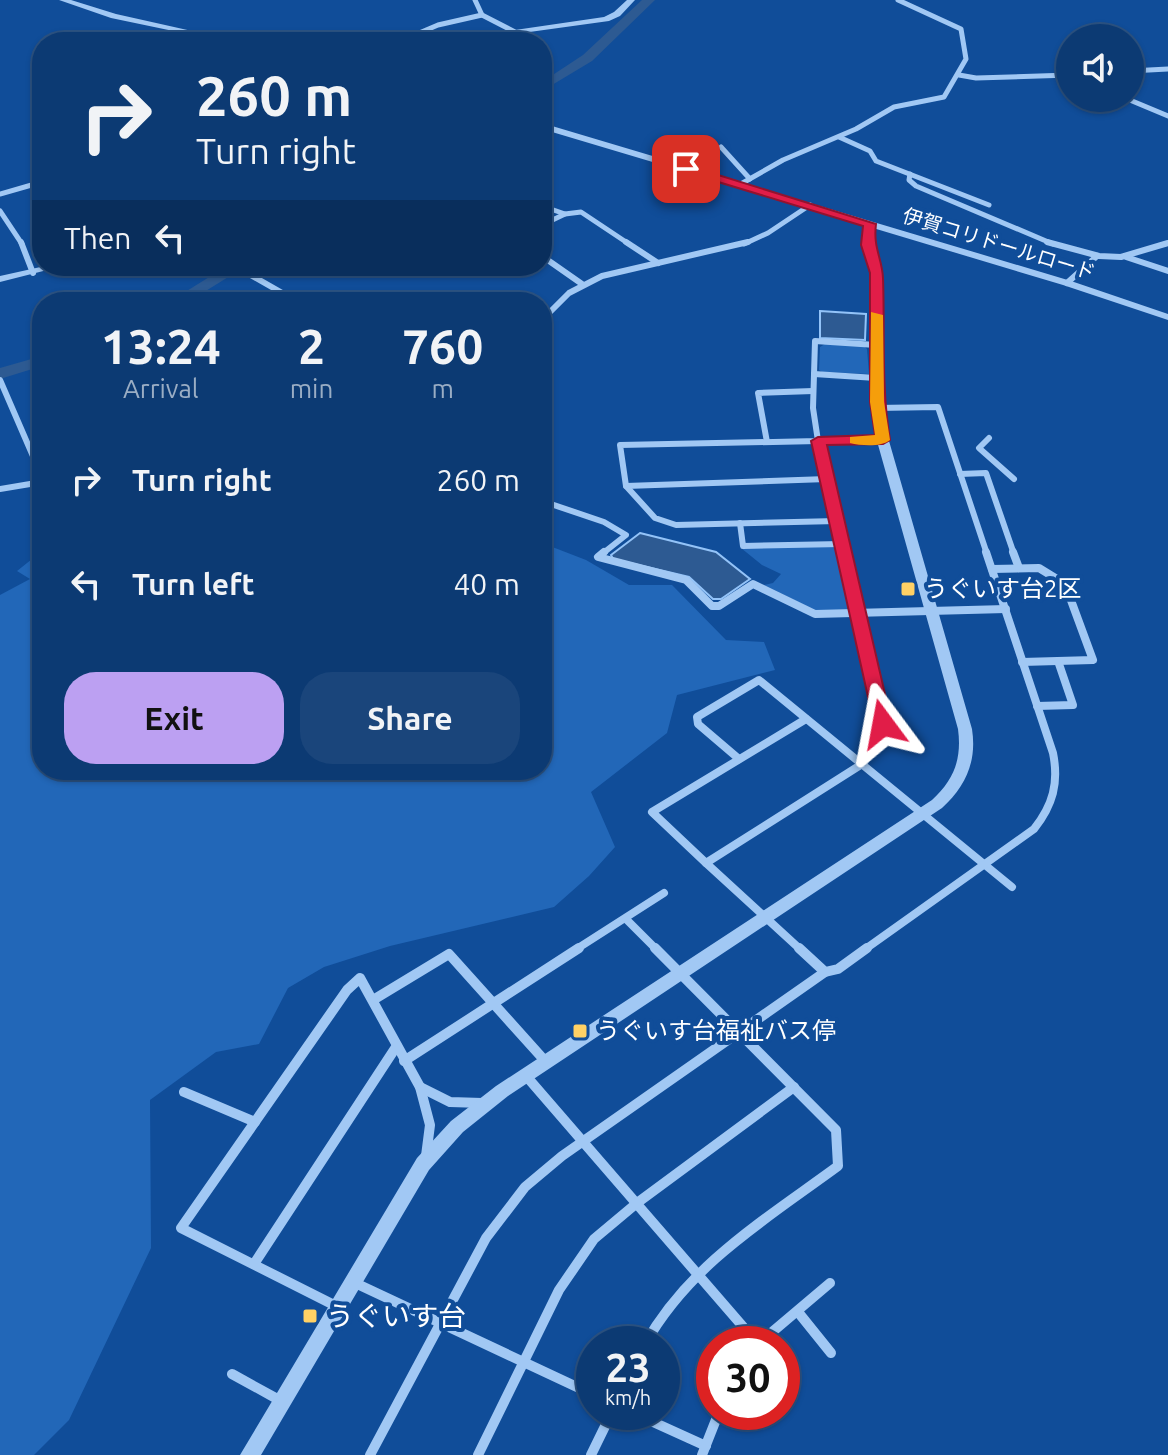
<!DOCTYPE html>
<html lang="en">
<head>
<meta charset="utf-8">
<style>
  body { margin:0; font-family:Ubuntu,"Noto Sans JP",sans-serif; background:#1a457b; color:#f1f3f6; height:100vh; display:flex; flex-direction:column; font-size:30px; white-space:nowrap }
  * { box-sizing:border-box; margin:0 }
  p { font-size:26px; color:#9aadc4 }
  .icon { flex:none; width:44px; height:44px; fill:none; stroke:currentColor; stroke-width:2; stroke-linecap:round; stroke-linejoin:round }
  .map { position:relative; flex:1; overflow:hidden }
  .sheet { position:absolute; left:32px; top:292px; width:520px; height:488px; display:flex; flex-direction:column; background:#0c3a73; border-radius:32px; box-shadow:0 2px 6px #0004,0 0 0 2px #2c5485 }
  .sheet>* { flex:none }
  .banner { position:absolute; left:32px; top:32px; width:520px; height:244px; border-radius:32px; box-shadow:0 2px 6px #0004,0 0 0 2px #2c5485; background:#0c3a73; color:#f1f3f6; overflow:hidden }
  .tools { position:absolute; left:1056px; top:24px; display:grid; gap:16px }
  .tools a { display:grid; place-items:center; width:88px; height:88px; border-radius:50%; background:#0c3a73; box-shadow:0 2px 6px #0004,0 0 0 2px #2c5485; font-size:40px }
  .speed { position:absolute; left:576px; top:1326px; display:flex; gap:16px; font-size:40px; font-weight:700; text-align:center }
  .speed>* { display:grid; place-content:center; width:104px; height:104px; border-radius:50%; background:#0c3a73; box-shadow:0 2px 6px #0004,0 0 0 2px #2c5485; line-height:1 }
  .speed small { font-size:20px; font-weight:400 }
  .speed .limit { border:12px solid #d22; background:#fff; color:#111 }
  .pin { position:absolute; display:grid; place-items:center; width:68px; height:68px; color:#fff; margin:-34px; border-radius:16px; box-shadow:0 4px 12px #0006 }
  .me { position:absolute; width:88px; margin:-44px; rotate:347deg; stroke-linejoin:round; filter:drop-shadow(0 0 6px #0008) }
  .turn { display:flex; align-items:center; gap:28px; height:168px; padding:0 32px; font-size:36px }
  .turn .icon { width:104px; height:104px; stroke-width:2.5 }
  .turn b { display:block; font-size:56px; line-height:68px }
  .then { display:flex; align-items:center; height:76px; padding:0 32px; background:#0003; gap:16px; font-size:30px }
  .eta { display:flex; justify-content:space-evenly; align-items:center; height:136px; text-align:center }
  .eta b { font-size:48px; font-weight:700; line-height:56px }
  .primary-button { display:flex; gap:16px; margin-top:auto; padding:16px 32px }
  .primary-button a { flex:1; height:92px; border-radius:32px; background:#bca0f2; color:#111; font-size:32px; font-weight:700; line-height:92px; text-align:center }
  .primary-button a+a { background:#1a457b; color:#f1f3f6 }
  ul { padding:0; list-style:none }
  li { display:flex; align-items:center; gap:24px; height:104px; padding:0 32px }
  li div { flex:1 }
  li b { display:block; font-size:30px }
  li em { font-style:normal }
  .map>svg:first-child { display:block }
  .green { fill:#2267b8 }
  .water { fill:#2d5a92; stroke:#93c3f8; stroke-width:2 }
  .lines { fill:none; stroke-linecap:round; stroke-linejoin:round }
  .river { fill:#2d5a92; fill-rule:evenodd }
  .minor-far3 { stroke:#a1c8f4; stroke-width:5 }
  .minor-far2 { stroke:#a1c8f4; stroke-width:6 }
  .minor-far1 { stroke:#a1c8f4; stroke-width:8 }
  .minor { stroke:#a1c8f4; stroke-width:10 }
  .tertiary { fill:#a1c8f4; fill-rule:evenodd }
  .route { fill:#e11d48; stroke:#92132f; stroke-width:2 }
  .slow { fill:#f59e0b }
  .poi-dot { fill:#ffd165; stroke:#104d99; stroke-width:3 }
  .labels { text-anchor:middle; stroke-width:8; stroke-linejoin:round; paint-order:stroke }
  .far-street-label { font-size:20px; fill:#fff; stroke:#104d99 }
  .poi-label { font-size:24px; fill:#fff; stroke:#104d99; text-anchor:start }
  .near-poi-label { font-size:28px; fill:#fff; stroke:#104d99; text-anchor:start }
</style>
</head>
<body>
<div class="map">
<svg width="1168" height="1455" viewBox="0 0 1168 1455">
  <rect width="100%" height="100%" fill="#104d99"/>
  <g class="green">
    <polygon points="825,344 864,346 867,349 869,374 822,372 819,370 820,347"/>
    <polygon points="42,537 42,770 542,770 542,543 586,560 629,585 672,585 726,640 764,642 775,670 677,695 667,733 591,792 615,847 589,876 554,907 390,946 324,967 288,988 259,1044 216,1052 150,1100 151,1248 69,1420 34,1455 0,1455 0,595 30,579 17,571 32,559 33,544"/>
    <polygon points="832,546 838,549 851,605 846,610 816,611 764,585 773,583 781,574 762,565 741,548"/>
  </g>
  <g class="water">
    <polygon points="820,311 866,314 865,340 820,338"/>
    <polygon points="640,533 716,552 750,579 721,599 713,599 689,577 613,559 611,555"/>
  </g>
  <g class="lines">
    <g class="river">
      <polygon points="642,0 655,0 592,61 542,91 542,82 583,55"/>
      <polygon points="227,266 246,266 188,302 169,302"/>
      <polygon points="42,356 42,366 0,379 0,368"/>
    </g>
    <g class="minor-far3">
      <polyline points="475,0 482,15"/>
      <polyline points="398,42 438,25 482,15 515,32"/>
      <polyline points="1130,71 1168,69"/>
      <polyline points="959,75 976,78 1070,75"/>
      <polyline points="1125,98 1168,116"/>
      <polyline points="839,137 870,151 876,161 989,205"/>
      <polyline points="721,147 750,179"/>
      <polyline points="910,174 909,180 916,186 1053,244"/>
      <polyline points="739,185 783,160 856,129 894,107 944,97 966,59 961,29 898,0"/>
      <polyline points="0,194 42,182"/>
      <polyline points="542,206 565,214"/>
      <polyline points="0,211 22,244"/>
      <polyline points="542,225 565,214 581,212 629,244"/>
      <polyline points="744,244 768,233 810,205"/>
      <polyline points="1165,244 1168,243"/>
    </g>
    <g class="minor-far2">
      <polyline points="21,242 33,273"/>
      <polyline points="626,242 658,263"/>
      <polyline points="1047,242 1099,256 1121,257 1168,243"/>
      <polyline points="542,256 582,284"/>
      <polyline points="1126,257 1168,271"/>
      <polyline points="235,266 298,302"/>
      <polyline points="1067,283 1097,256"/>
      <polyline points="542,320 569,293 602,276 748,242"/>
      <polyline points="814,374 876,378"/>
      <polyline points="0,380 42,477"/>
      <polyline points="877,408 938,407 987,554"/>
      <polyline points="989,438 979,448 1014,479"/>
      <polyline points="767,442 758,393 813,391"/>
      <polyline points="960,474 986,473 1014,554"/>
      <polyline points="626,486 827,479"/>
      <polyline points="0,489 42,482"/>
      <polyline points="542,501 604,522 626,535 602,554"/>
      <polyline points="837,521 676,525 655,518 626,486 620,445 818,441 813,408 815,341 876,345"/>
      <polyline points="740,523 743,546 842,544"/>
      <polyline points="844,554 818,441 883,440"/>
    </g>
    <g class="minor-far1">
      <polyline points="604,552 598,557 686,580 712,606 719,606 753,584 815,614 1006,609"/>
      <polyline points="1013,552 1019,568"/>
      <polyline points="992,569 1039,568 1065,584 1093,660 1022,662"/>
      <polyline points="1037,706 1073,705 1058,661"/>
      <polyline points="739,759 698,724 697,717 759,680 1012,887"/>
      <polyline points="706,863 652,812 806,719"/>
      <polyline points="627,920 657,950"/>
      <polyline points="575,950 664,893"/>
      <polyline points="801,950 706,863 862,764 881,742 883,724 844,552"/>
      <path d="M864,950l170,-121c19,-24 25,-46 19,-76l-67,-201"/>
    </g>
    <g class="minor">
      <polyline points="799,948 825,972 838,969 867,948"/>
      <polyline points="373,1000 449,954 546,1062"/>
      <polyline points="404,1061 579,948"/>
      <polyline points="527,1077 758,1344"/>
      <polyline points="420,1087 450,1102 482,1103"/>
      <polyline points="184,1092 255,1122"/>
      <polyline points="254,1264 396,1047"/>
      <polyline points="353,1282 594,1395"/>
      <polyline points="338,1307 181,1228 347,990 360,978 420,1087 430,1125 426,1156"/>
      <polyline points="798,1312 831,1353"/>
      <path d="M645,1344c45,-80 121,-125 193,-178l-2,-36 -181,-182"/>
      <polyline points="758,1344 830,1283"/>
      <polyline points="782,1372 795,1387"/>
      <polyline points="232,1374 281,1401"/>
      <polyline points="631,1412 706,1446"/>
      <polyline points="370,1455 486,1238 525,1187 562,1156 825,972"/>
      <polyline points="478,1455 559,1290 594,1239 637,1203 794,1087"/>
      <polyline points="591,1455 612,1412"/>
      <polyline points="702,1455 719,1412"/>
    </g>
    <g class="tertiary">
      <polygon points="59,0 71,0 116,14 241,42 226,42 111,18"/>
      <polygon points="627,0 635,0 620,16 609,21 515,34 485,42 471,42 515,30 604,17 614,12"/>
      <path d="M542,123l529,158 97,33v6l-105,-35 -190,-57c-2,23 7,30 8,49 4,52 -1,105 6,157l85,295c5,32 -6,57 -30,79l-434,288 -45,36 -34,38 -168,285h-21l177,-297 34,-37 45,-35 436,-286c22,-20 30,-41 26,-71l-83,-295 -4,-32v-129l-9,-28 2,-20 -322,-96z"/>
      <polygon points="45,266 63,266 0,282 0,276"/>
    </g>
  </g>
  <path class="route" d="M686,165l190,59c-3,25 6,33 7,54 2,55 -2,108 7,162l-7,4 -56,1 65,279 -3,5 -6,2 -9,-7 -63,-283 7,-4 57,-2 -5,-33v-129l-9,-28 2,-19 -181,-55 -2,-2z"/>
  <path class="slow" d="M871,312l12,3 1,87 6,38c-8,7 -28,6 -40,3v-6l25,-2 -5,-33z"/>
  <g class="poi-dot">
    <rect x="900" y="581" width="16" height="16" rx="4"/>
    <rect x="572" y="1023" width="16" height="16" rx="4"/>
    <rect x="302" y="1308" width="16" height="16" rx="4"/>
  </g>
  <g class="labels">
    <g class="far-street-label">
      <text transform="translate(999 244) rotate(17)" y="7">伊賀コリドールロード</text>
    </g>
    <g class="poi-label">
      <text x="924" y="597">うぐいす台2区</text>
      <text x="596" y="1039">うぐいす台福祉バス停</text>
    </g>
    <g class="near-poi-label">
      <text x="326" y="1326">うぐいす台</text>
    </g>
  </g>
</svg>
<div class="tools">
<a><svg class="icon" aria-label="sound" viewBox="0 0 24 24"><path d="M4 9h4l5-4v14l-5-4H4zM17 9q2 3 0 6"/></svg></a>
</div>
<div class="speed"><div>23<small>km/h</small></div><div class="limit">30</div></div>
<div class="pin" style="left:686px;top:169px;background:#d93025"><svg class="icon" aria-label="arrive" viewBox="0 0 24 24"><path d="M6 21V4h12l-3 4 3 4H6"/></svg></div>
<svg class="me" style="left:883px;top:724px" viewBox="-20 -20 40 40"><path d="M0-17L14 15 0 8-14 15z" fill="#e11d48" stroke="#fff" stroke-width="4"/></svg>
<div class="banner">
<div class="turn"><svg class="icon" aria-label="right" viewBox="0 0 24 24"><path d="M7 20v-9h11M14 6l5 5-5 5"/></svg><div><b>260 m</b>Turn right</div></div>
<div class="then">Then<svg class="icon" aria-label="left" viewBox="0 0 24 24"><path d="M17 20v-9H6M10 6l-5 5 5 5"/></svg></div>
</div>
<section class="sheet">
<div class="eta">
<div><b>13:24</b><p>Arrival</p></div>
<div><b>2</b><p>min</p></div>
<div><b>760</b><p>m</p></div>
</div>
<ul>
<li><svg class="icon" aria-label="right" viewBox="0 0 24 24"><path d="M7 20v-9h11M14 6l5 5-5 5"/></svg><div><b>Turn right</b></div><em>260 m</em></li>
<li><svg class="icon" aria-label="left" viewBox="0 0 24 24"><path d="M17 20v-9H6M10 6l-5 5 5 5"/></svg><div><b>Turn left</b></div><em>40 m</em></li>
</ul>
<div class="primary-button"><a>Exit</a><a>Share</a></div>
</section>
</div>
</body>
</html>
